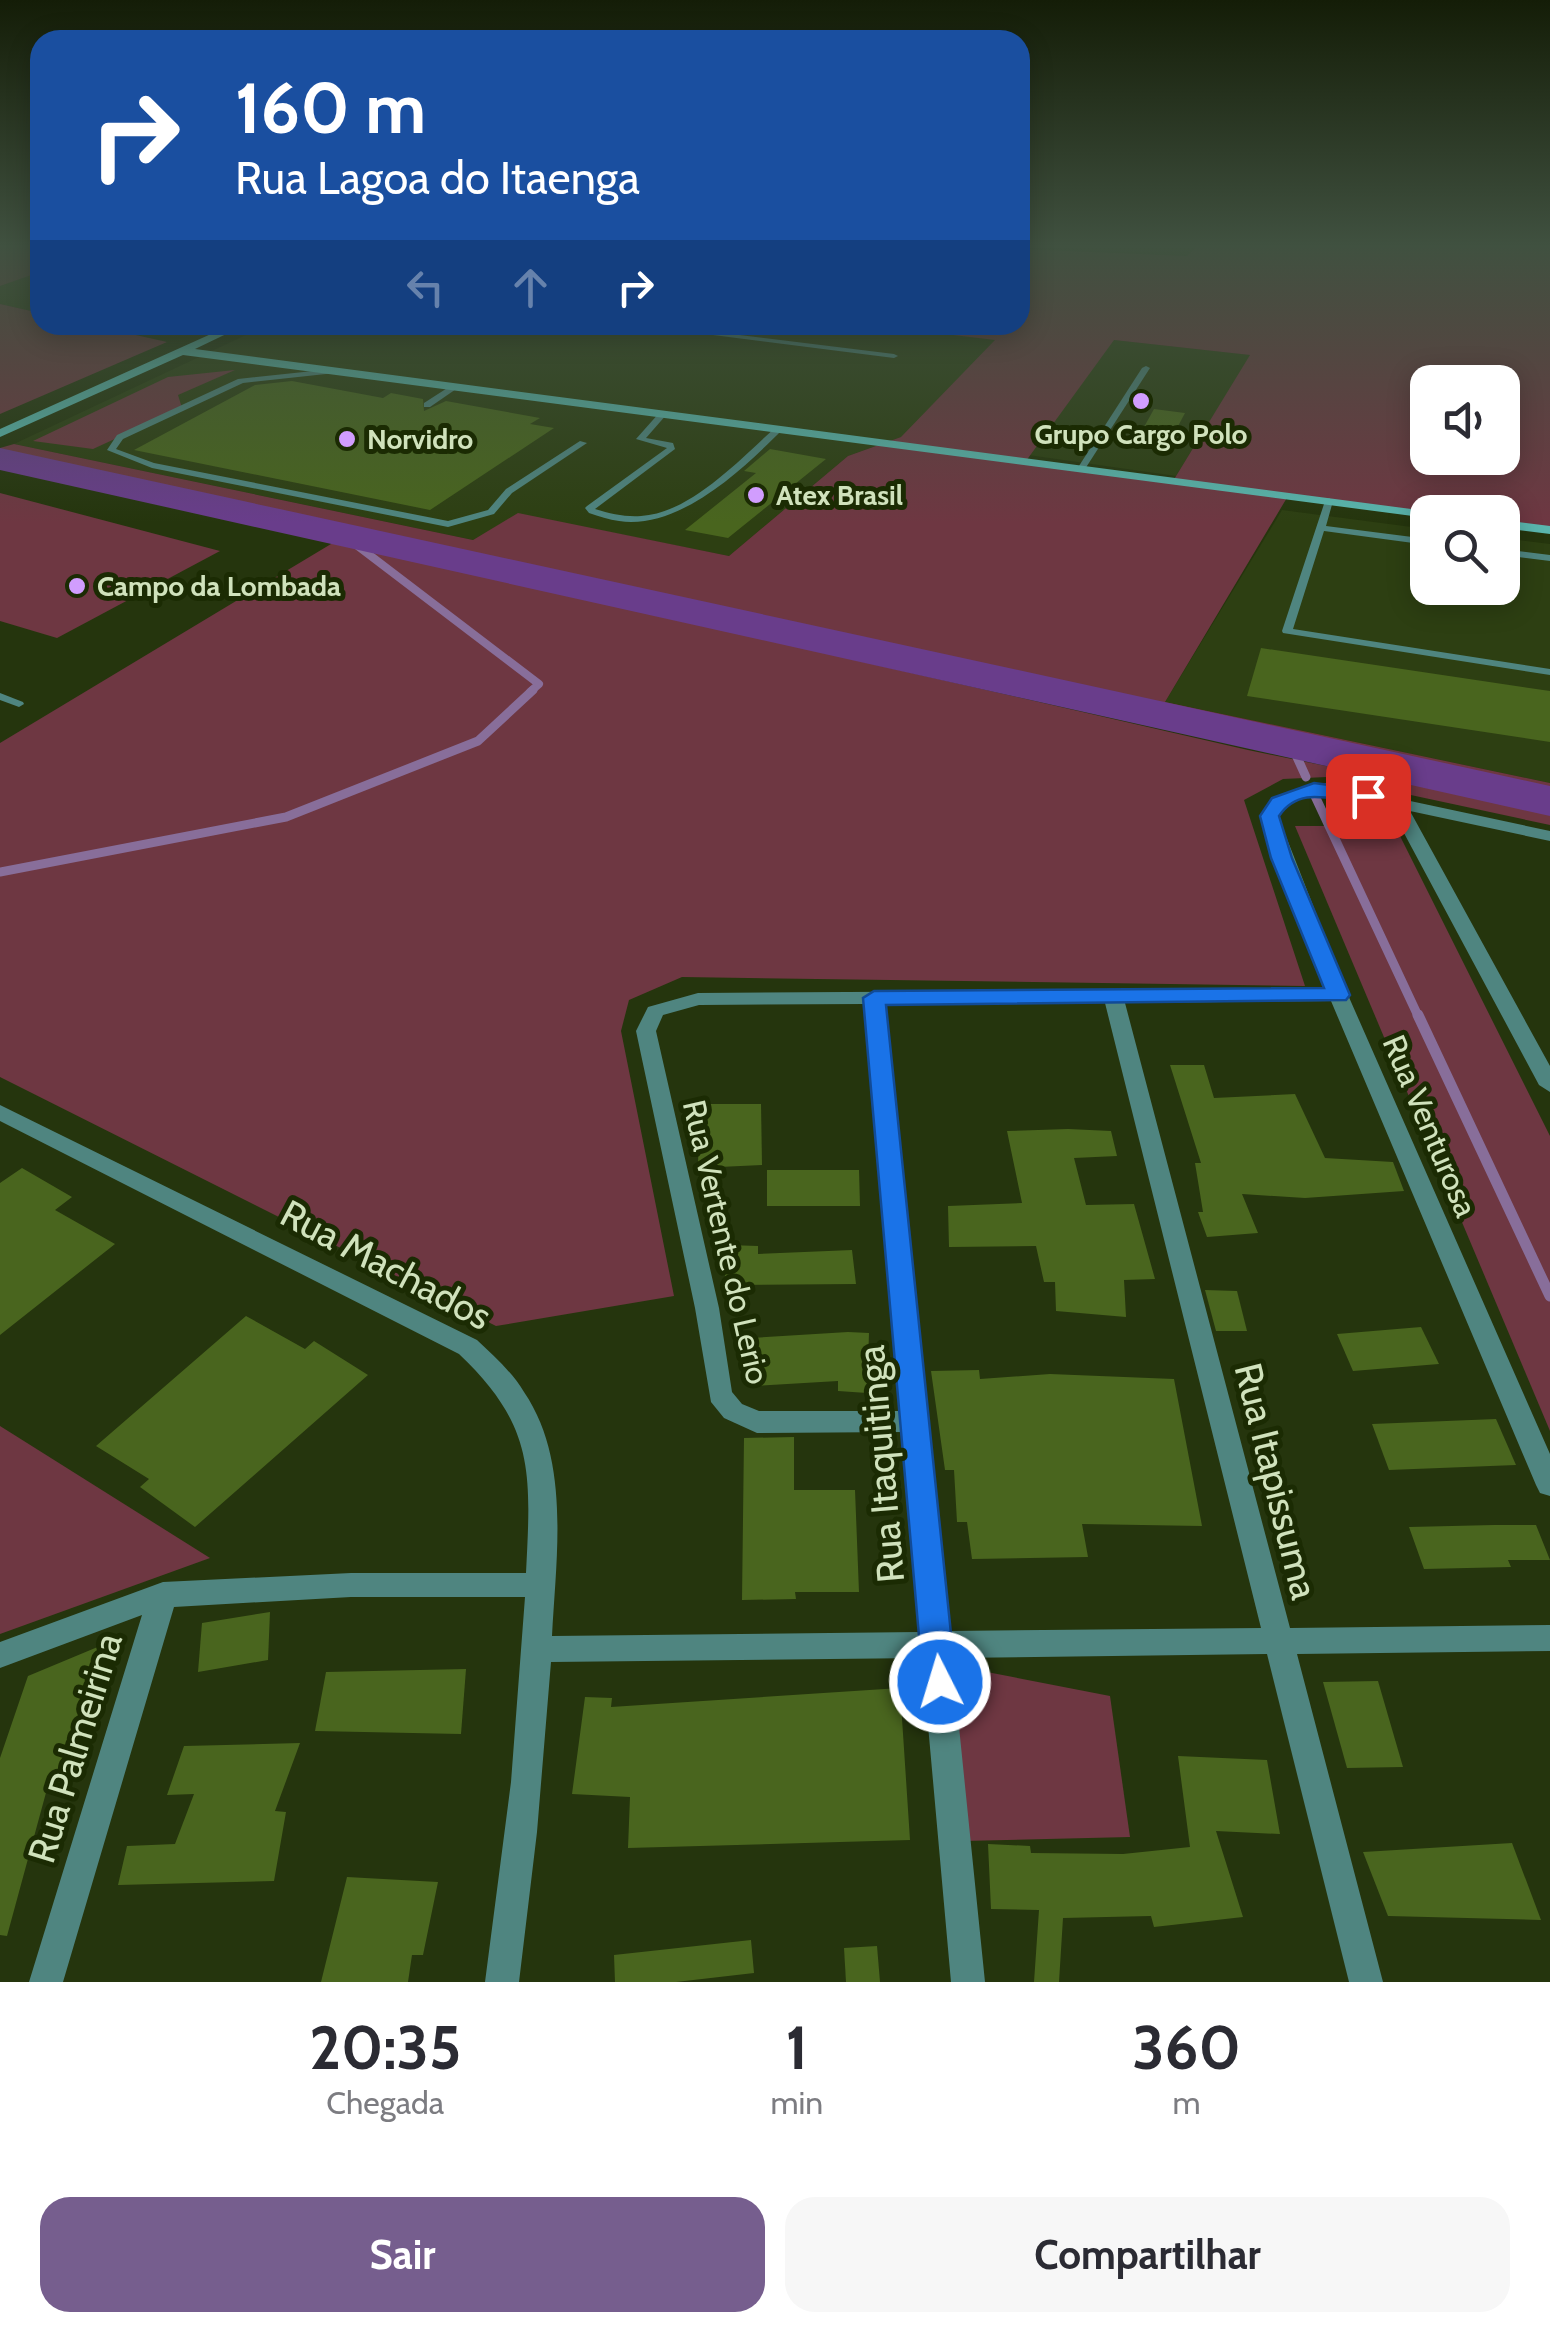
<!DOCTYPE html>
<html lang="pt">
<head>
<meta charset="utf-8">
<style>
  body { margin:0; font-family:Cabin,sans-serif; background:#f7f7f7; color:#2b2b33; height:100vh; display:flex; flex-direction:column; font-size:38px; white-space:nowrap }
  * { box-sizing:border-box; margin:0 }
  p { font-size:32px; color:#7c7c81 }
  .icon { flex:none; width:55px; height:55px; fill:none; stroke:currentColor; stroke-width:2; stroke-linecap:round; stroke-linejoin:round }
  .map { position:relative; height:1982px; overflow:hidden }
  .sheet { display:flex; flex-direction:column; background:#fff; flex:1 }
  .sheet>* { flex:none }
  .banner { position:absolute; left:30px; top:30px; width:1000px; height:305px; border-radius:30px; box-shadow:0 5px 25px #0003; background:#1a4fa0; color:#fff; overflow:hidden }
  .tools { position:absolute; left:1410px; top:365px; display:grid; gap:20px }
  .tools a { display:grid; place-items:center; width:110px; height:110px; border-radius:20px; background:#fff; box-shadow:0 5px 25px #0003; font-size:50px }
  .pin { position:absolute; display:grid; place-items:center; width:85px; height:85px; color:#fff; margin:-42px; border-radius:20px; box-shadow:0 5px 15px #0006 }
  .me { position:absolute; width:110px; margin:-55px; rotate:355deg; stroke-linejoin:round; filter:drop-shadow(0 0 8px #0008) }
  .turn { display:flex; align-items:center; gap:35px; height:210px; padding:0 40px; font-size:45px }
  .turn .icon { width:130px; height:130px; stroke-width:2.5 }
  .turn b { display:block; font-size:70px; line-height:85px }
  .lanes { display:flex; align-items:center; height:95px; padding:0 40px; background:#0003; justify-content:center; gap:50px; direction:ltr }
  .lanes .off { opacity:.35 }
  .eta { display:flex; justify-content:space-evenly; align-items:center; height:170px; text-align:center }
  .eta b { font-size:60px; font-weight:700; line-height:70px }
  .action { display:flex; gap:20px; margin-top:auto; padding:20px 40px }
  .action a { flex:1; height:115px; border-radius:30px; background:#765e8e; color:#fff; font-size:40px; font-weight:700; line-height:115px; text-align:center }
  .action a+a { background:#f7f7f7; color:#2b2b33 }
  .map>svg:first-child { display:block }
  .built { fill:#2d3f12 }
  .green { fill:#6e3742; fill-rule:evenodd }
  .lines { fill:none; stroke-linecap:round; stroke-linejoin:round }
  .stream-far2 { stroke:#886e9a; stroke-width:8 }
  .stream-far1 { stroke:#886e9a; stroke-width:9 }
  .stream { stroke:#886e9a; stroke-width:11 }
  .river { fill:#693d8b; fill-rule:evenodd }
  .building { fill:#49651e }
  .service { fill:#4f8580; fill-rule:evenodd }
  .minor { fill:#4f8580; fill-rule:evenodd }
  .secondary { fill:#5ab6ae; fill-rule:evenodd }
  .route { fill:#1a73e8; stroke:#114b97; stroke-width:2.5 }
  .poi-dot { fill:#d19dfe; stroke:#1b2b03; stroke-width:4 }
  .labels { text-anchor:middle; stroke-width:10; stroke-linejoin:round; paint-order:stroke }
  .far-poi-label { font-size:28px; font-weight:bold; fill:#d0e2bc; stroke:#1b2b03; text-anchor:start }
  .street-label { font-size:32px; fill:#d0e2bc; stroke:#1b2b03 }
  .near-street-label { font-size:38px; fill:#d0e2bc; stroke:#1b2b03 }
</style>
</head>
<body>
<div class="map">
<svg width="1550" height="1982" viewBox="0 0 1550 1982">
  <rect width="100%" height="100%" fill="#25350d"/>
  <g class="built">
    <polygon points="1020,246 1197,246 1187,256"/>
    <polygon points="40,272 40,313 0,304 0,286"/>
    <polygon points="267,325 870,325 996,339 1114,340 1251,355 1176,476 901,437 848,456 729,556 518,514 473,540 14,444"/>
    <polygon points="1282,510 1427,529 1428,588 1502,588 1503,538 1550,544 1550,783 1165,702"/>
  </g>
  <g class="green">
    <polygon points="0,246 40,246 40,272 0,286"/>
    <path d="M1197,246h353v284l-47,-6 -1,-12h-74l-140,-16 -123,206 385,81v18l-1550,-342v-11l14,-4 459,96 45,-27 211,43 119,-100 53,-19 94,-97 -125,-15h150v-76l167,7zM1114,340l136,15 -77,126 -147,-20zM1428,382h74v76h-74z"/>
    <polygon points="0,304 40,313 40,325 91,325 167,342 0,414"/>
    <polygon points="235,370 178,395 182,408 93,449 33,441 168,377"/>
    <polygon points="0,493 220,551 57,638 0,621"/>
    <polygon points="336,541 1248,750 1550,812 1550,825 1327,777 1283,779 1244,800 1305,986 682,977 629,1000 621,1031 674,1296 496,1326 0,1077 0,743"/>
    <polygon points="1295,826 1395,826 1550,1136 1550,1431"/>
    <polygon points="0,1426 210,1558 0,1634"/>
    <polygon points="956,1666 1110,1696 1130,1837 963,1841 942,1717"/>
  </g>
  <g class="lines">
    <polyline class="stream-far2" points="342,534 539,684 530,692"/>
    <g class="stream-far1">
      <polyline points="1291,744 1306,777"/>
      <polyline points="1315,796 1419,1018"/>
      <polyline points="0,872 286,817 478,741 533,690"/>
    </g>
    <polyline class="stream" points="1418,1015 1550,1296"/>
    <polygon class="river" points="0,448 1550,786 1550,816 0,470"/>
  </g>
  <g class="building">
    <polygon points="292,381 383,398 391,393 423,399 424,411 446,401 540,418 530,424 554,428 430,510 134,450 255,385"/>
    <polygon points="1154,409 1185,413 1166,449 1134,445"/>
    <polygon points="770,449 826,459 728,538 685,530 756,473 744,471"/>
    <polygon points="1261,648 1550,691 1550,742 1247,696"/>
    <polygon points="1170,1065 1204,1065 1214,1098 1295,1094 1325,1158 1393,1162 1404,1191 1305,1198 1242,1194 1258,1233 1207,1237 1198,1212 1203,1212 1195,1163 1201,1163"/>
    <polygon points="699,1104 761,1104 762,1165 698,1168"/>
    <polygon points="1068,1129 1111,1131 1117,1156 1074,1158 1086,1205 1134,1204 1155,1279 1124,1280 1126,1317 1056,1311 1055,1282 1044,1282 1036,1246 949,1247 948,1206 1022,1203 1007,1131"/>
    <polygon points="22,1168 72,1197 55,1210 115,1244 0,1335 0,1183"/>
    <polygon points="767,1170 859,1170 860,1206 767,1206"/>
    <polygon points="728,1245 758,1246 758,1254 852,1250 856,1284 724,1285"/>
    <polygon points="1205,1290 1237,1291 1247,1331 1216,1331"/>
    <polygon points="246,1316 305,1349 314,1341 368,1375 195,1527 140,1487 149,1479 96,1446"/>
    <polygon points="1421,1327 1439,1364 1353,1371 1337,1334"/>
    <polygon points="848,1332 869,1333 867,1393 838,1391 838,1381 755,1386 751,1338"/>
    <polygon points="979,1370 980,1379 1050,1374 1174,1379 1202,1526 1082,1524 1088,1557 972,1559 967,1522 957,1522 954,1470 945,1470 931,1371"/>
    <polygon points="1496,1419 1516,1465 1389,1470 1372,1424"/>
    <polygon points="794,1437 794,1490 855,1490 859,1592 795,1592 796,1599 742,1600 744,1438"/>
    <polygon points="1494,1525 1536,1525 1550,1560 1508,1560 1511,1567 1424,1569 1409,1527"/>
    <polygon points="270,1612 268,1660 198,1672 202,1623"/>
    <polygon points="124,1636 69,1789 47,1789 7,1936 0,1935 0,1758 28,1676"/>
    <polygon points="466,1669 461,1734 315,1731 326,1672"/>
    <polygon points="1378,1681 1403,1767 1347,1768 1323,1682"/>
    <polygon points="900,1688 910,1840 628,1848 630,1797 572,1794 585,1697 612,1698 611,1707"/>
    <polygon points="300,1743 275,1811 286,1812 274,1881 118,1885 127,1846 175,1844 194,1794 167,1795 184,1746"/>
    <polygon points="1178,1756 1267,1760 1280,1834 1216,1831 1243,1917 1154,1927 1151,1916 1063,1918 1059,1982 1034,1982 1039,1910 991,1909 988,1844 1030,1846 1031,1853 1123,1854 1190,1847"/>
    <polygon points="1512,1843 1541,1920 1388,1916 1363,1852"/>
    <polygon points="347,1877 438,1882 423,1955 412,1955 408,1982 321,1982"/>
    <polygon points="751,1940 754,1973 676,1982 615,1982 614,1955"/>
    <polygon points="877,1946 880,1982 846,1982 844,1948"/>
  </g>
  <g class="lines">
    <g class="service">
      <polygon points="635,325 657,325 894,354 898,356 894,358"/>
      <polygon points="1146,366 1150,368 1085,469 1078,471 1077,469 1142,368"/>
      <polygon points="332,369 336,371 335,373 243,383 123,439 116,449 154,463 448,521 488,510 506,489 580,441 587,443 512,493 494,514 448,527 152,468 107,450 117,435 238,379"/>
      <polygon points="452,385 459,387 430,407 424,407 424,403"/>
      <path d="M660,412l7,2 -21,24 27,5 2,6 -80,60c16,5 30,8 46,7 50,-3 99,-57 135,-89l7,2c-40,40 -103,101 -164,92 -10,-1 -20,-5 -30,-8l-4,-5 2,-2 80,-58 -31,-9z"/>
      <polygon points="1329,498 1333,501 1326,526 1428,539 1428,545 1324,531 1293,629 1550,669 1550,675 1283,633 1282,631 1325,501"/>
      <polygon points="1502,549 1550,555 1550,561 1502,555"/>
      <polygon points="0,693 23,702 24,704 19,707 0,700"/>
    </g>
    <path class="minor" d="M1326,783l224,48v10l-140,-30 140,255v26l-11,-7 -149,-278c-36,-8 -87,-29 -112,9l70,179 202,459v42l-10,-3 -4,-8 -205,-484 -206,2 165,625 260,-3v26l-253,3 86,328h-34l-82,-328 -315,4 33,324h-34l-29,-324 -371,4 -14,170 -18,150h-34l26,-200 14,-185h-174l-177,10 -111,375h-34l113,-367 -142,53v-26l163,-60 188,-9h175c5,-100 9,-147 -67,-219l-459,-233v-16l477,235c17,16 35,32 47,52 47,69 32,165 28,244l368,-4 -18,-200 -145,1 -33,-15 -13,-16 -16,-94 -59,-277 12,-24 50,-14 628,-4 -66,-173 19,-21zM1105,1003l156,625 -312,3 -64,-627zM864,1004l36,407h-141l-17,-7 -10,-12 -13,-84 -63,-277 7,-16 36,-10z"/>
    <g class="secondary">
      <polygon points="231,325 245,325 195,349 1434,512 1428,512 1428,518 183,355 0,437 0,429"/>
      <polygon points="1502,520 1550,526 1550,534 1502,528"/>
    </g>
  </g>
  <linearGradient id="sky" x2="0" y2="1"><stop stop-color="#141d07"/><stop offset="0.47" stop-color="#405140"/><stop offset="1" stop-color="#405140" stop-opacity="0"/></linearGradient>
  <rect width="1550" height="523" fill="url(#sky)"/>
  <path class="route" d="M1314,783l54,7 10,6c-24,20 -71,-21 -99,20l13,42 58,137 -4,5 -460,5 70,677 -5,11 -11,4 -12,-4 -5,-11 -60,-684 11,-7 450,-3 -53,-130 -11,-42 12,-18z"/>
  <g class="poi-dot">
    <circle cx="1141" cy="401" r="10"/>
    <circle cx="347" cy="439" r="10"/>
    <circle cx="756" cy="495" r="10"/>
    <circle cx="77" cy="586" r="10"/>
  </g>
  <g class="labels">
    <g class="far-poi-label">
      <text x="1141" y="444" text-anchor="middle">Grupo Cargo Polo</text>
      <text x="367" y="449">Norvidro</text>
      <text x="776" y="505">Atex Brasil</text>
      <text x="97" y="596">Campo da Lombada</text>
    </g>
    <g class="street-label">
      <text transform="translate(1430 1126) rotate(67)" y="11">Rua Venturosa</text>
      <text transform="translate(726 1242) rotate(77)" y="11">Rua Vertente do Lerio</text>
    </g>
    <g class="near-street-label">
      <text transform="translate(386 1265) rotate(28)" y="13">Rua Machados</text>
      <text transform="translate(881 1464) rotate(-95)" y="13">Rua Itaquitinga</text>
      <text transform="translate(1276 1481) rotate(76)" y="13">Rua Itapissuma</text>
      <text transform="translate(75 1748) rotate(-73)" y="13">Rua Palmeirina</text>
    </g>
  </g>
</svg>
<div class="tools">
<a><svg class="icon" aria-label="sound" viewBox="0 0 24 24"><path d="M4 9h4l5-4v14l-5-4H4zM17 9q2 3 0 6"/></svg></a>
<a><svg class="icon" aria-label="search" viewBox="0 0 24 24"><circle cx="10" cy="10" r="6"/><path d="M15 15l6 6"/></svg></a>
</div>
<div class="pin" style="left:1368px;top:796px;background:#d93025"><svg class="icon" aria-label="arrive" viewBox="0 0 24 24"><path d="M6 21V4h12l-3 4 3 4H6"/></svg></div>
<svg class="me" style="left:940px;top:1682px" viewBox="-20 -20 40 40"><circle r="17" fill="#1a73e8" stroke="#fff" stroke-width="3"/><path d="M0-11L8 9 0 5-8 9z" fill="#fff"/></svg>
<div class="banner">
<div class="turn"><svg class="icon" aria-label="right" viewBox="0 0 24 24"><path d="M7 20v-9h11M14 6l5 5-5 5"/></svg><div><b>160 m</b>Rua Lagoa do Itaenga</div></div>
<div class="lanes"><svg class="icon off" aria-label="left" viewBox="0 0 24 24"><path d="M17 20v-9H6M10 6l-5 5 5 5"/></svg><svg class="icon off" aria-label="ahead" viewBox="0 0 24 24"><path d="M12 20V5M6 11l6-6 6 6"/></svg><svg class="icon" aria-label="right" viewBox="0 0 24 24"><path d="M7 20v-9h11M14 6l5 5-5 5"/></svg></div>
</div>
</div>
<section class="sheet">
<div class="eta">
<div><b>20:35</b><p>Chegada</p></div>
<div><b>1</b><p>min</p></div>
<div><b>360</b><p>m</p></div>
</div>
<div class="action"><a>Sair</a><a>Compartilhar</a></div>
</section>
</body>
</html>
